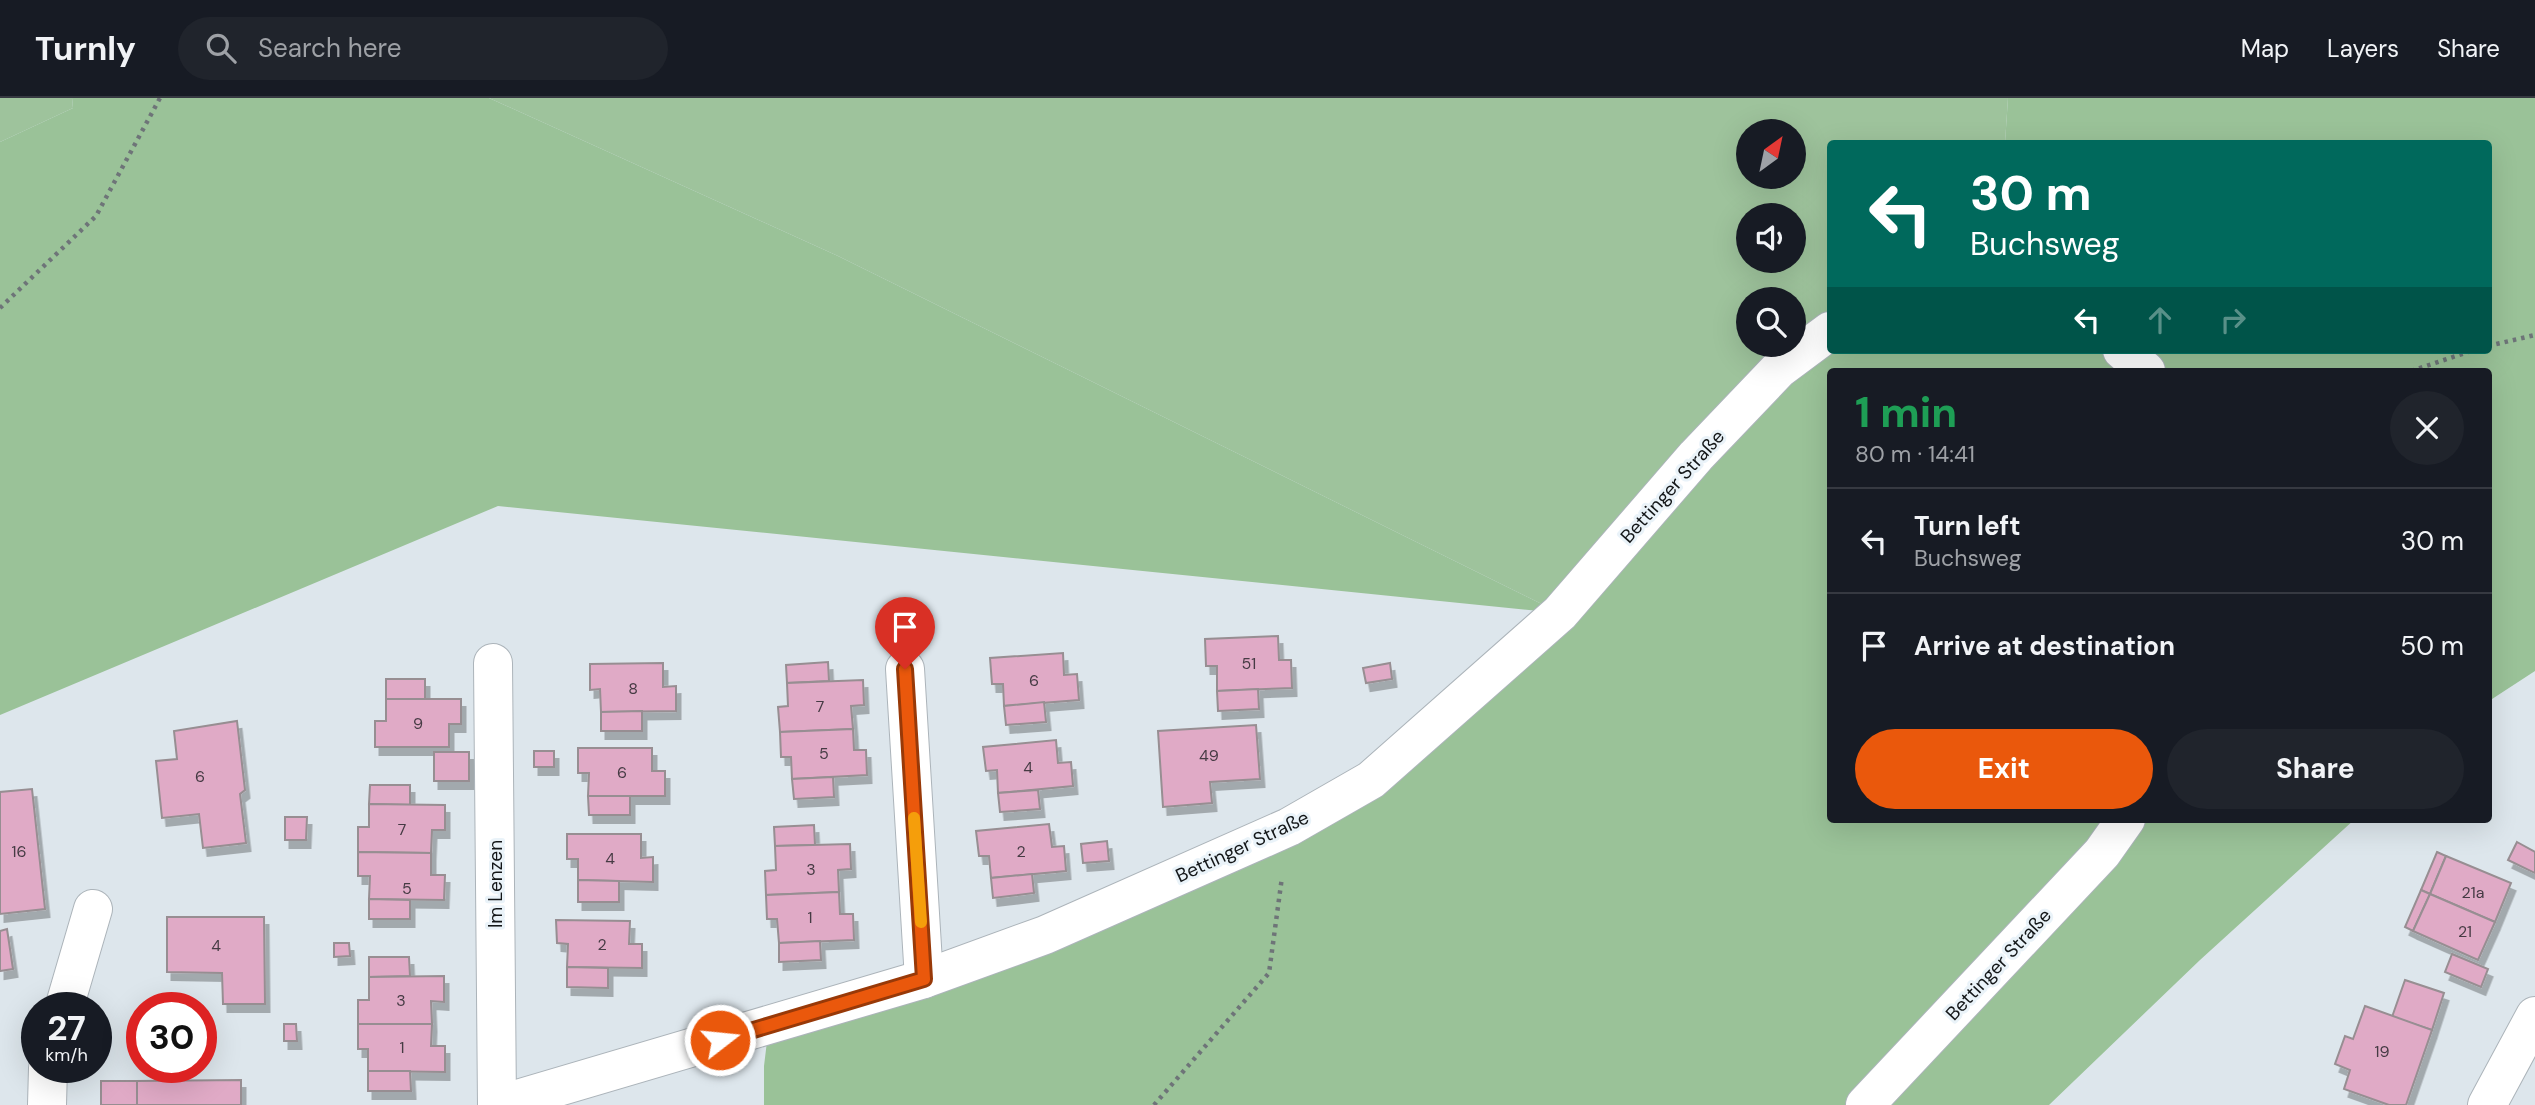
<!DOCTYPE html>
<html lang="en">
<head>
<meta charset="utf-8">
<style>
  body { margin:0; font-family:"DM Sans",sans-serif; background:#20242c; color:#f1f3f6; height:100vh; display:flex; flex-direction:column; font-size:26px; white-space:nowrap }
  * { box-sizing:border-box; margin:0 }
  p { font-size:23px; color:#9ea1a6 }
  .icon { flex:none; width:38px; height:38px; fill:none; stroke:currentColor; stroke-width:2; stroke-linecap:round; stroke-linejoin:round }
  .map { position:relative; flex:1; overflow:hidden }
  .sheet { position:absolute; left:1827px; top:270px; width:665px; height:455px; display:flex; flex-direction:column; background:#171b24; border-radius:7px; box-shadow:0 7px 28px #0002 }
  .sheet>* { flex:none }
  .guide { position:absolute; left:1827px; top:42px; width:665px; height:214px; border-radius:7px; box-shadow:0 7px 28px #0002; background:#00695c; color:#fff; overflow:hidden }
  .needle { width:46px; rotate:33deg }
  .buttons { position:absolute; left:1736px; top:21px; display:grid; gap:14px }
  .buttons a { display:grid; place-items:center; width:70px; height:70px; border-radius:50%; background:#171b24; box-shadow:0 7px 28px #0002; font-size:35px }
  .speed { position:absolute; left:21px; top:894px; display:flex; gap:14px; font-size:35px; font-weight:700; text-align:center }
  .speed>* { display:grid; place-content:center; width:91px; height:91px; border-radius:50%; background:#171b24; box-shadow:0 7px 28px #0002; line-height:1 }
  .speed small { font-size:18px; font-weight:400 }
  .speed .limit { border:10px solid #d22; background:#fff; color:#111 }
  .pin { position:absolute; display:grid; place-items:center; width:60px; height:60px; color:#fff; margin:-72px -30px; border-radius:50% 50% 50% 0; rotate:-45deg; box-shadow:0 0 7px #0007 }
  .pin .icon { rotate:45deg }
  .me { position:absolute; width:77px; margin:-38px; rotate:74deg; stroke-linejoin:round; filter:drop-shadow(0 0 5px #0008) }
  .turn { display:flex; align-items:center; gap:24px; height:147px; padding:0 28px; font-size:32px }
  .turn .icon { width:91px; height:91px; stroke-width:2.5 }
  .turn b { display:block; font-size:49px; line-height:60px }
  .lanes { display:flex; align-items:center; height:66px; padding:0 28px; background:#0003; justify-content:center; gap:35px; direction:ltr }
  .lanes .off { opacity:.35 }
  .round { display:grid; place-items:center; flex:none; width:74px; height:74px; border-radius:37px; background:#20242c }
  .head { display:flex; align-items:center; justify-content:space-between; height:119px; padding:0 28px }
  h1 { font-size:42px; font-weight:700; line-height:52px; color:#1e9e55 }
  .cta { display:flex; gap:14px; margin-top:auto; padding:14px 28px }
  .cta a { flex:1; height:80px; border-radius:42px; background:#ea580c; color:#fff; font-size:28px; font-weight:700; line-height:80px; text-align:center }
  .cta a+a { background:#20242c; color:#f1f3f6 }
  ul { padding:0; list-style:none }
  li { display:flex; align-items:center; gap:21px; height:105px; padding:0 28px; border-top:2px solid #363941 }
  li div { flex:1 }
  li b { display:block; font-size:26px }
  li em { font-style:normal }
  header { display:flex; align-items:center; gap:42px; box-sizing:border-box; height:98px; padding:0 35px; background:#171b24; border-bottom:2px solid #363941 }
  header strong { font-size:33px }
  nav { display:flex; gap:38px; margin-inline-start:auto; font-size:24px }
  .search { width:490px; height:63px; background:#20242c; display:flex; align-items:center; gap:18px; box-sizing:border-box; padding:0 24px; border-radius:38px; color:#9ea1a6; font-size:26px }
  .map>svg:first-child { display:block }
  .green { fill:#9ec39c; fill-rule:evenodd }
  .forest { fill:#9ac298 }
  .building { fill:#e0aac6; stroke:#978e92; stroke-width:2; filter:url(#shadow) }
  .lines { fill:none; stroke-linecap:round; stroke-linejoin:round }
  .minor-casing { stroke:#acb4ba; stroke-width:40 }
  .path { stroke:#6e7478; stroke-width:4.5; stroke-dasharray:3.5 5; stroke-linecap:butt }
  .minor { stroke:#fff; stroke-width:38 }
  .route-casing { stroke:#983908; stroke-width:18 }
  .route { stroke:#ea580c; stroke-width:12 }
  .slow { stroke:#f59e0b; stroke-width:12 }
  .labels { text-anchor:middle; stroke-width:6; stroke-linejoin:round; paint-order:stroke }
  .number-label { font-size:16px; fill:#463b44 }
  .street-label { font-size:19px; fill:#131618; stroke:#eaf3f9 }
</style>
</head>
<body>
<header>
<strong>Turnly</strong>
<div class="search"><svg class="icon" aria-label="search" viewBox="0 0 24 24"><circle cx="10" cy="10" r="6"/><path d="M15 15l6 6"/></svg>Search here</div>
<nav><a>Map</a><a>Layers</a><a>Share</a></nav>
</header>
<div class="map">
<svg width="2535" height="1007" viewBox="0 0 2535 1007">
  <defs>
    <filter id="shadow"><feDropShadow dx="4.5" dy="8" stdDeviation="0" flood-color="#0004"/></filter>
  </defs>
  <rect width="100%" height="100%" fill="#dde6ec"/>
  <g class="green">
    <polygon points="0,0 72,0 73,10 0,44"/>
    <path d="M489,0h1519l-3,45 -175,1v187l-270,282 -722,-357zM1748,33h46v46h-46zM1748,117h46v46h-46zM1748,201h46v46h-46z"/>
  </g>
  <polygon class="forest" points="72,0 489,0 838,158 1560,515 1696,358 1830,252 2488,252 2488,46 2005,45 2008,0 2535,0 2535,573 2489,603 2488,273 1830,273 1830,721 2355,721 2200,862 2049,1007 764,1007 764,968 769,927 1289,729 1559,515 498,408 0,617 0,44 73,10"/>
  <g class="building">
    <polygon points="1278,538 1279,562 1291,562 1292,590 1217,593 1217,568 1206,568 1205,541"/>
    <polygon points="1063,555 1064,577 1077,576 1079,602 1004,608 1003,586 992,586 990,560"/>
    <polygon points="828,564 829,583 787,585 786,567"/>
    <polygon points="663,565 663,589 676,588 676,613 601,614 600,591 590,592 590,566"/>
    <polygon points="1390,565 1392,581 1366,585 1363,570"/>
    <rect x="386" y="581" width="39" height="20"/>
    <polygon points="863,582 864,607 851,608 853,631 780,634 778,609 788,608 787,585"/>
    <polygon points="1258,591 1259,611 1218,613 1217,593"/>
    <polygon points="386,601 461,601 461,626 449,626 449,649 375,649 375,623 386,623"/>
    <polygon points="1044,604 1046,624 1006,627 1004,608"/>
    <polygon points="642,613 642,633 601,633 601,614"/>
    <polygon points="237,623 245,692 240,696 246,745 203,750 199,716 162,720 156,663 177,661 174,633"/>
    <polygon points="1256,627 1260,681 1210,684 1212,705 1163,709 1158,633"/>
    <polygon points="853,631 854,652 866,652 867,677 792,681 791,659 781,659 780,634"/>
    <polygon points="1056,642 1058,665 1071,664 1073,688 998,695 997,672 986,673 983,649"/>
    <polygon points="578,650 652,650 652,673 665,673 665,698 588,698 589,675 578,675"/>
    <rect x="534" y="653" width="20" height="16"/>
    <rect x="434" y="654" width="35" height="29"/>
    <polygon points="833,679 834,699 794,701 792,681"/>
    <polygon points="370,687 410,687 410,707 369,706"/>
    <polygon points="32,691 45,811 0,816 0,694"/>
    <polygon points="1038,692 1040,711 1000,714 998,695"/>
    <polygon points="588,698 630,698 630,717 589,717"/>
    <polygon points="369,706 445,707 445,732 432,732 431,755 358,754 358,729 369,729"/>
    <polygon points="285,719 307,719 306,742 285,742"/>
    <polygon points="1049,726 1052,749 1064,748 1066,773 991,780 989,758 979,758 976,733"/>
    <polygon points="814,727 815,747 775,748 774,729"/>
    <polygon points="567,736 641,736 641,760 653,759 653,784 578,782 578,761 567,761"/>
    <polygon points="1107,743 1109,763 1083,765 1081,746"/>
    <polygon points="2517,744 2535,754 2535,775 2508,762"/>
    <polygon points="850,746 851,771 838,772 839,794 766,797 765,773 776,772 775,748"/>
    <polygon points="358,754 431,755 431,777 445,777 444,802 369,801 370,778 358,778"/>
    <polygon points="2437,754 2446,758 2430,796 2421,792"/>
    <polygon points="2446,758 2511,785 2495,824 2430,796"/>
    <polygon points="1032,776 1034,795 993,800 991,780"/>
    <polygon points="578,782 619,783 619,804 578,804"/>
    <polygon points="2421,792 2430,796 2413,833 2405,829"/>
    <polygon points="839,794 840,816 853,816 854,842 779,845 777,821 767,821 766,797"/>
    <polygon points="2430,796 2495,824 2478,862 2413,833"/>
    <polygon points="369,801 410,802 410,821 369,821"/>
    <polygon points="167,819 264,819 265,906 223,906 222,875 167,874"/>
    <polygon points="556,822 630,823 629,846 642,846 642,870 567,869 568,846 557,845"/>
    <polygon points="7,831 13,871 0,873 0,833"/>
    <polygon points="820,843 821,862 779,864 779,845"/>
    <polygon points="334,845 349,845 350,858 334,859"/>
    <polygon points="2452,856 2488,871 2481,889 2445,874"/>
    <polygon points="369,859 409,859 410,878 369,879"/>
    <polygon points="567,869 608,870 608,890 567,889"/>
    <polygon points="444,878 444,904 431,903 432,926 358,926 358,902 369,902 369,879"/>
    <polygon points="2405,882 2444,895 2432,932 2392,919"/>
    <polygon points="2365,908 2432,932 2406,1007 2389,1007 2344,991 2350,972 2335,966 2345,938 2353,941"/>
    <polygon points="284,926 296,926 297,943 284,943"/>
    <polygon points="358,926 432,926 431,948 445,948 445,974 368,973 368,951 358,951"/>
    <polygon points="368,973 410,973 411,993 368,993"/>
    <polygon points="241,982 241,1007 137,1007 137,983"/>
    <rect x="101" y="983" width="36" height="24"/>
  </g>
  <g class="lines">
    <defs>
      <g id="minor">
        <polyline points="2122,252 2146,273"/>
        <polyline points="493,565 497,1007"/>
        <polyline points="905,571 924,881"/>
        <polyline points="64,910 93,811"/>
        <polyline points="47,1007 48,970"/>
        <polyline points="497,1007 924,881 1045,837 1289,729 1371,682 1560,515 1696,358 1779,271 1830,233"/>
        <polyline points="1865,1007 2102,755 2126,721"/>
        <polyline points="2487,1007 2535,918"/>
      </g>
    </defs>
    <use href="#minor" class="minor-casing"/>
    <g class="path">
      <polyline points="0,210 96,118 160,0"/>
      <polyline points="2488,248 2535,237"/>
      <polyline points="2411,273 2474,252"/>
      <polyline points="1154,1007 1269,875 1282,779"/>
    </g>
    <use href="#minor" class="minor"/>
  </g>
  <g class="lines">
    <defs>
      <polyline id="route" points="720,942 924,881 905,571"/>
    </defs>
    <use href="#route" class="route-casing"/>
    <use href="#route" class="route"/>
    <polyline class="slow" points="914,720 921,824"/>
  </g>
  <g class="labels">
    <g class="number-label">
      <text x="1249" y="571">51</text>
      <text x="1034" y="588">6</text>
      <text x="633" y="596">8</text>
      <text x="820" y="614">7</text>
      <text x="418" y="631">9</text>
      <text x="824" y="661">5</text>
      <text x="1209" y="663">49</text>
      <text x="1028" y="675">4</text>
      <text x="622" y="680">6</text>
      <text x="200" y="684">6</text>
      <text x="402" y="737">7</text>
      <text x="19" y="759">16</text>
      <text x="1021" y="759">2</text>
      <text x="610" y="766">4</text>
      <text x="811" y="777">3</text>
      <text x="407" y="796">5</text>
      <text x="2473" y="800">21a</text>
      <text x="810" y="825">1</text>
      <text x="2465" y="839">21</text>
      <text x="602" y="852">2</text>
      <text x="216" y="853">4</text>
      <text x="401" y="908">3</text>
      <text x="402" y="955">1</text>
      <text x="2382" y="959">19</text>
    </g>
    <g class="street-label">
      <text transform="translate(1672 388) rotate(-48)" y="7">Bettinger Straße</text>
      <text transform="translate(1242 748) rotate(-25)" y="7">Bettinger Straße</text>
      <text transform="translate(495 786) rotate(-90)" y="7">Im Lenzen</text>
      <text transform="translate(1998 866) rotate(-47)" y="7">Bettinger Straße</text>
    </g>
  </g>
</svg>
<div class="buttons">
<a><svg class="needle" viewBox="-14 -14 28 28"><path d="M0-13l5 13h-10z" fill="#e53935"/><path d="M0 13l5-13h-10z" fill="#9ea1a6"/></svg></a>
<a><svg class="icon" aria-label="sound" viewBox="0 0 24 24"><path d="M4 9h4l5-4v14l-5-4H4zM17 9q2 3 0 6"/></svg></a>
<a><svg class="icon" aria-label="search" viewBox="0 0 24 24"><circle cx="10" cy="10" r="6"/><path d="M15 15l6 6"/></svg></a>
</div>
<div class="speed"><div>27<small>km/h</small></div><div class="limit">30</div></div>
<div class="pin" style="left:905px;top:571px;background:#d93025"><svg class="icon" aria-label="arrive" viewBox="0 0 24 24"><path d="M6 21V4h12l-3 4 3 4H6"/></svg></div>
<svg class="me" style="left:720px;top:942px" viewBox="-20 -20 40 40"><circle r="17" fill="#ea580c" stroke="#fff" stroke-width="3"/><path d="M0-11L8 9 0 5-8 9z" fill="#fff"/></svg>
<div class="guide">
<div class="turn"><svg class="icon" aria-label="left" viewBox="0 0 24 24"><path d="M17 20v-9H6M10 6l-5 5 5 5"/></svg><div><b>30 m</b>Buchsweg</div></div>
<div class="lanes"><svg class="icon" aria-label="left" viewBox="0 0 24 24"><path d="M17 20v-9H6M10 6l-5 5 5 5"/></svg><svg class="icon off" aria-label="ahead" viewBox="0 0 24 24"><path d="M12 20V5M6 11l6-6 6 6"/></svg><svg class="icon off" aria-label="right" viewBox="0 0 24 24"><path d="M7 20v-9h11M14 6l5 5-5 5"/></svg></div>
</div>
<section class="sheet">
<div class="head"><div><h1>1 min</h1><p>80 m · 14:41</p></div><a class="round"><svg class="icon" aria-label="close" viewBox="0 0 24 24"><path d="M6 6l12 12M18 6L6 18"/></svg></a></div>
<ul>
<li><svg class="icon" aria-label="left" viewBox="0 0 24 24"><path d="M17 20v-9H6M10 6l-5 5 5 5"/></svg><div><b>Turn left</b><p>Buchsweg</p></div><em>30 m</em></li>
<li><svg class="icon" aria-label="arrive" viewBox="0 0 24 24"><path d="M6 21V4h12l-3 4 3 4H6"/></svg><div><b>Arrive at destination</b></div><em>50 m</em></li>
</ul>
<div class="cta"><a>Exit</a><a>Share</a></div>
</section>
</div>
</body>
</html>
